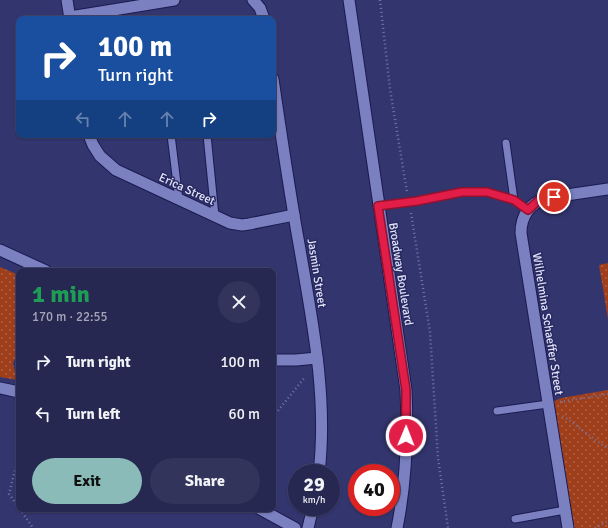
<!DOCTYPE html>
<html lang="en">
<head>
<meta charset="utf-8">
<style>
  body { margin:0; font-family:Signika,sans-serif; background:#32345c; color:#f1f3f6; height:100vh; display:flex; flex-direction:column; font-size:15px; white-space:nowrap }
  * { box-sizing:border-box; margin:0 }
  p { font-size:13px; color:#a4a6b8 }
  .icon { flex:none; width:22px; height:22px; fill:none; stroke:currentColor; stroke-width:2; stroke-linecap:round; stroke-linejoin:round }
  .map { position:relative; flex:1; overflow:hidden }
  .panel { position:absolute; left:16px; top:268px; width:260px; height:244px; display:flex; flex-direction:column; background:#262852; border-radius:8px; box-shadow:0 1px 3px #0004,0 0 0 1px #424469 }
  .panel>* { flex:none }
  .banner { position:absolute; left:16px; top:16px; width:260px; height:122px; border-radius:8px; box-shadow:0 1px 3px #0004,0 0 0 1px #424469; background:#1a4fa0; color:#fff; overflow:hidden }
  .speed { position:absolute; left:288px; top:464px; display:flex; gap:8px; font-size:20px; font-weight:700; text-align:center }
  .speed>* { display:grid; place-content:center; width:52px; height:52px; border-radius:50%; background:#262852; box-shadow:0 1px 3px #0004,0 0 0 1px #424469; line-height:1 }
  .speed small { font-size:10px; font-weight:400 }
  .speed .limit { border:6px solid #d22; background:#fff; color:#111 }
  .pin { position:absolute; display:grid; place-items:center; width:34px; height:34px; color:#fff; margin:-17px; border:2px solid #fff; border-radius:50%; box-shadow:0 1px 4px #0007 }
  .me { position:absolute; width:44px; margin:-22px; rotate:1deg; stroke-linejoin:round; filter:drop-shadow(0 0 3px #0008) }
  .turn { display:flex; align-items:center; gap:14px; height:84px; padding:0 16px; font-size:18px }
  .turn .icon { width:52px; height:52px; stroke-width:2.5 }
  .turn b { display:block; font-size:28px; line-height:34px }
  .lanes { display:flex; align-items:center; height:38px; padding:0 16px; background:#0003; justify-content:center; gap:20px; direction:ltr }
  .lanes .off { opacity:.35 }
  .round { display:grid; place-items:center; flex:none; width:42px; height:42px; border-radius:21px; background:#32345c }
  .headline { display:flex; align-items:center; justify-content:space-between; height:68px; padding:0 16px }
  h1 { font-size:24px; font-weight:700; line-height:30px; color:#1e9e55 }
  .button { display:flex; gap:8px; margin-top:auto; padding:8px 16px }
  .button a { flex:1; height:46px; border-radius:24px; background:#8bbbb9; color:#111; font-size:16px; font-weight:700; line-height:46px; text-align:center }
  .button a+a { background:#32345c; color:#f1f3f6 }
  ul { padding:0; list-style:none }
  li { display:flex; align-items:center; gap:12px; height:52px; padding:0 16px }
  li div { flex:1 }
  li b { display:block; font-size:15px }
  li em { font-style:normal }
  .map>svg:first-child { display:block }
  .grass { fill:url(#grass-dots) }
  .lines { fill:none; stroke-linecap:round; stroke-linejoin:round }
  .service-casing { stroke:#1c1a51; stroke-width:9 }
  .minor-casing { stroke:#1c1a51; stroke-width:13 }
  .tertiary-casing { stroke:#1c1a51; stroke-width:13 }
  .path { stroke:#7477a3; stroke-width:2.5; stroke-dasharray:1 3; stroke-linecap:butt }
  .service { stroke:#7a80c0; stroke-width:7 }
  .minor { stroke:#7a80c0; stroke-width:11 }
  .tertiary { stroke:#7a80c0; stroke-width:11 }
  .route-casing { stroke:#92132f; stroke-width:10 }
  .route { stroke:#e11d48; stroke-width:7 }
  .labels { text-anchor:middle; stroke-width:3; stroke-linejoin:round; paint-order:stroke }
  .street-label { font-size:12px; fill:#e1e4fa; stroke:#2a2a62 }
</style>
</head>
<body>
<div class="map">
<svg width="608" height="528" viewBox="0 0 608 528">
  <defs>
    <pattern id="grass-dots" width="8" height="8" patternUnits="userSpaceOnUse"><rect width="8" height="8" fill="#9e3e1b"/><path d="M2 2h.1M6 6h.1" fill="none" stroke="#b06348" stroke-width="1.8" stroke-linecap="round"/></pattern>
  </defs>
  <rect width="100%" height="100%" fill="#33356e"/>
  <g class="grass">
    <polygon points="608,263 608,319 599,265"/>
    <polygon points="0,267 19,275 19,349 13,363 17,380 0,377"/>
    <polygon points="608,390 608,528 568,528 548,404 561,398"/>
  </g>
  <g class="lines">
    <defs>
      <g id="service">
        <polyline points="171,135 179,200"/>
        <polyline points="207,135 215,216"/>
        <polyline points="506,143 514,200"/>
        <polyline points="378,206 417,201 462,192 487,192 514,200 528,210"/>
        <polyline points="497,411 548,404"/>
        <polyline points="515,519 565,510"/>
      </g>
      <g id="minor">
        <polyline points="67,0 70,19"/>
        <polyline points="253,0 260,8 264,19"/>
        <polyline points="70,17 174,0"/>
        <path d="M273,79c8,55 16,110 26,165 13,76 29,152 20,229"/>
        <polyline points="89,135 93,145 100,156 116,170 230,223 242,225 249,224 294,215"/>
        <polyline points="0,250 46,271"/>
        <polyline points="273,360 296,360 317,358"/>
        <polyline points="0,388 19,392"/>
        <polyline points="260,509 295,528"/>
        <polyline points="308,528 313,507"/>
        <path d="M568,528l-47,-295c0,-17 8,-29 25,-35l62,-9"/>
      </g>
      <path id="tertiary" d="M349,0l57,390c2,46 0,93 -9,138"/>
    </defs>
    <use href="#service" class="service-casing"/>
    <use href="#minor" class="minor-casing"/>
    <use href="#tertiary" class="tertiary-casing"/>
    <g class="path">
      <polyline points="380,0 390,89 407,192"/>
      <polyline points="411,213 430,332 438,458 448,528"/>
      <polyline points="560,402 608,394"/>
      <polyline points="563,416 608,449"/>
      <polyline points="273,417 305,377"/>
      <polyline points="19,455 9,494 19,508"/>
      <polyline points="20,509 33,528"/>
      <polyline points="595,528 608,521"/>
    </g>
    <use href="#service" class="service"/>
    <use href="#minor" class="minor"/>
    <use href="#tertiary" class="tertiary"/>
  </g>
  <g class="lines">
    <defs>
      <polyline id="route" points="406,436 406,390 378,206 417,201 462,192 487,192 514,200 528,210 539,200 554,197"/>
    </defs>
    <use href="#route" class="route-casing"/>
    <use href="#route" class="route"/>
  </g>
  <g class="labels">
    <g class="street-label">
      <text transform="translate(187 189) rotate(25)" y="4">Erica Street</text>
      <text transform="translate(317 273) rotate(81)" y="4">Jasmin Street</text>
      <text transform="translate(401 274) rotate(81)" y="4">Broadway Boulevard</text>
      <text transform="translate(548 324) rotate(81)" y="4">Wilhelmina Schaeffer Street</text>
    </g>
  </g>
</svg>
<div class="speed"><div>29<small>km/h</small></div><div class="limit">40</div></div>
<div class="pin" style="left:554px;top:197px;background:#d93025"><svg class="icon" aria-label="arrive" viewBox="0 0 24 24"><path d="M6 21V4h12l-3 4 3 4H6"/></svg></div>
<svg class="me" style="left:406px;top:436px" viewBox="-20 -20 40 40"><circle r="17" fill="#e11d48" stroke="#fff" stroke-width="3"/><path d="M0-11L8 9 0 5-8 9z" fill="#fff"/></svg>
<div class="banner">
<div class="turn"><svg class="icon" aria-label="right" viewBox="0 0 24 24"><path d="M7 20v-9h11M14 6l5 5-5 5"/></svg><div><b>100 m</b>Turn right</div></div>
<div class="lanes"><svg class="icon off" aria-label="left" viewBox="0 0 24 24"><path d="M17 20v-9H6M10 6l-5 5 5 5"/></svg><svg class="icon off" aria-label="ahead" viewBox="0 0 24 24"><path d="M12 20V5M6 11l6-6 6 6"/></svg><svg class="icon off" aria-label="ahead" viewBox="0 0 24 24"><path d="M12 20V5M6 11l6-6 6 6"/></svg><svg class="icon" aria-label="right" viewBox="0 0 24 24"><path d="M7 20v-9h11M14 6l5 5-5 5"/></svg></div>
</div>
<section class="panel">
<div class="headline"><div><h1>1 min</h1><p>170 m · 22:55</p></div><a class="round"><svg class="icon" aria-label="close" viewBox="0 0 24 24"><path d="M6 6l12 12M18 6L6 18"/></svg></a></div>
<ul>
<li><svg class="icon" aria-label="right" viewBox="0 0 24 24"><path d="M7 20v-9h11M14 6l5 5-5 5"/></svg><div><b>Turn right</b></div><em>100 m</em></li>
<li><svg class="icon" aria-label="left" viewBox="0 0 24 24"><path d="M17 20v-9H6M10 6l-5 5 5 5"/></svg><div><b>Turn left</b></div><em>60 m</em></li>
</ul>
<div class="button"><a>Exit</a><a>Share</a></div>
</section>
</div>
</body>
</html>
